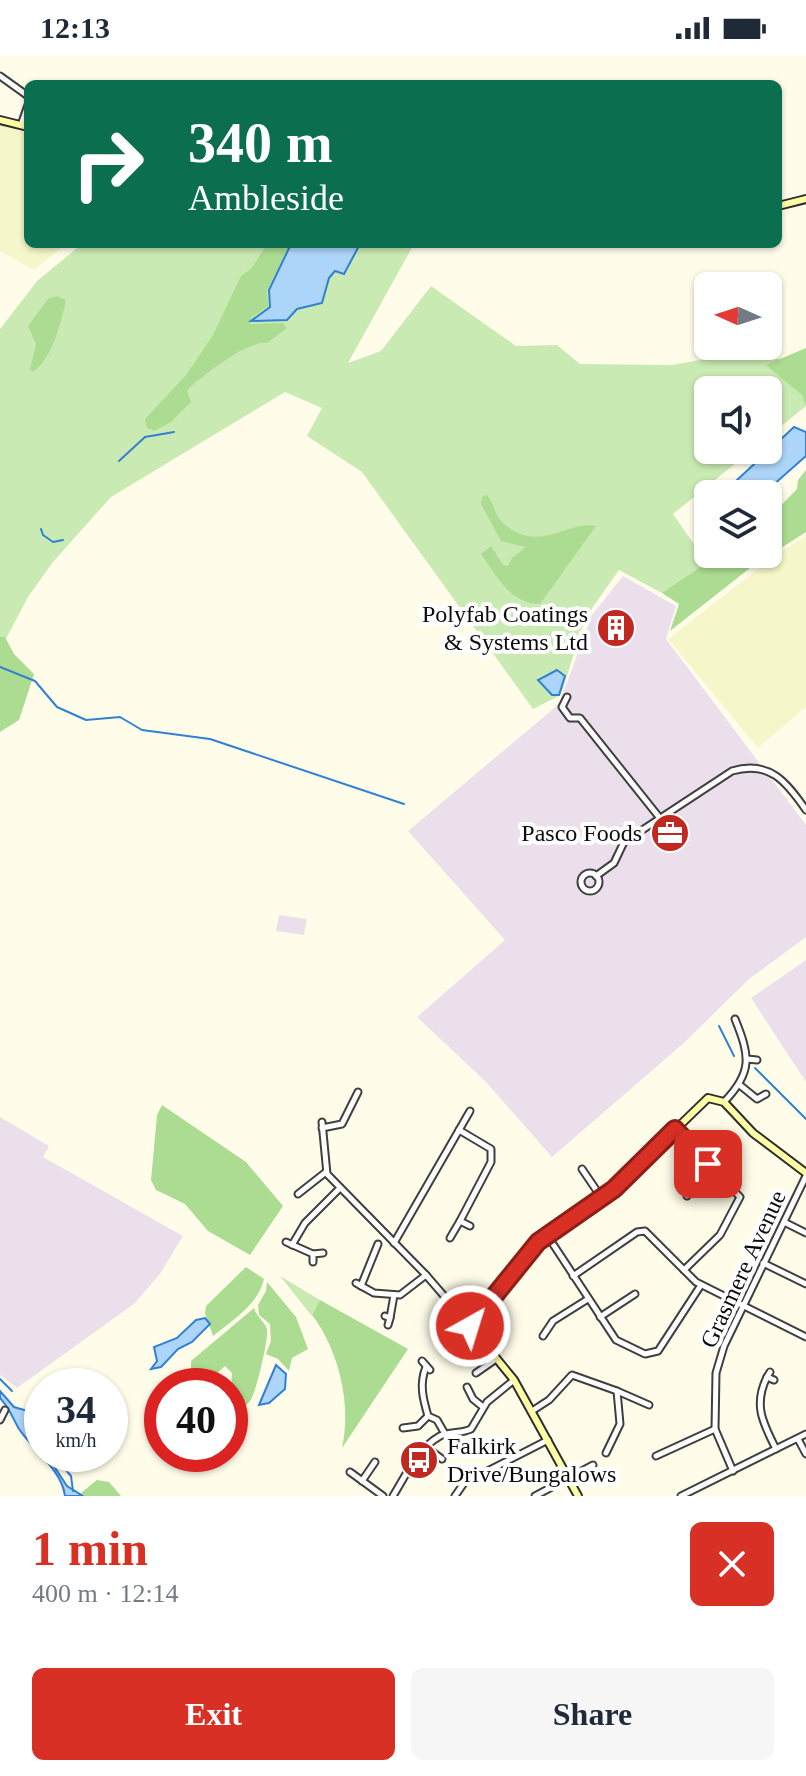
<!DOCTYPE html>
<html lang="en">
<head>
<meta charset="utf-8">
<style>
  body { margin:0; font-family:"Times New Roman",serif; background:#f6f6f7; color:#1f2937; height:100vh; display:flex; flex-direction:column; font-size:30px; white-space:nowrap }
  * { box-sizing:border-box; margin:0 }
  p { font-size:26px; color:#747a83 }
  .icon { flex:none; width:44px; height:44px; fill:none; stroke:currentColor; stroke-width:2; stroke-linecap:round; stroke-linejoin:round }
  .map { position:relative; height:1440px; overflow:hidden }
  .side { display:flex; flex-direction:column; background:#fff; flex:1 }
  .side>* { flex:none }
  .guide { position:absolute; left:24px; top:24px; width:758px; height:168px; border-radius:12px; box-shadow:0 2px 6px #0004; background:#0b6e4f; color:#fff; overflow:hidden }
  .needle { width:52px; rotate:273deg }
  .fabs { position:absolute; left:694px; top:216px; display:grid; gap:16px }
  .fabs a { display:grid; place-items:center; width:88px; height:88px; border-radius:12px; background:#fff; box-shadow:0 2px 6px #0004; font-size:40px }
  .speed { position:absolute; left:24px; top:1312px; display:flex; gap:16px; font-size:40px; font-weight:700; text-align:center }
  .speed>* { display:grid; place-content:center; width:104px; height:104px; border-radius:50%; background:#fff; box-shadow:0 2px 6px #0004; line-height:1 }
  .speed small { font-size:20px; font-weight:400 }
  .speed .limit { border:12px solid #d22; background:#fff; color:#111 }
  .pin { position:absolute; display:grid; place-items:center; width:68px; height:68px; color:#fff; margin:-34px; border-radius:16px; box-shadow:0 4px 12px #0006 }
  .me { position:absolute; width:88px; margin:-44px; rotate:39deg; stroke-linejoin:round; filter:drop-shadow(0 0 6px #0008) }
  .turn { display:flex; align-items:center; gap:28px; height:168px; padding:0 32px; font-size:36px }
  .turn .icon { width:104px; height:104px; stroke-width:2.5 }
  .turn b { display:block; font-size:56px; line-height:68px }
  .round { display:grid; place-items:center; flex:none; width:84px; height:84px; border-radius:12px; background:#f6f6f7 }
  .overview { display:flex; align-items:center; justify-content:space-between; height:136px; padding:0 32px }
  h1 { font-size:48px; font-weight:600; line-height:60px; color:#d93025 }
  .action { display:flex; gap:16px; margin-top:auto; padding:16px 32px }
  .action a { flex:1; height:92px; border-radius:12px; background:#d93025; color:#fff; font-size:32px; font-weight:600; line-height:92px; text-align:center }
  .action a+a { background:#f6f6f7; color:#1f2937 }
  .status { display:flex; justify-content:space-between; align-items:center; height:56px; padding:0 40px; background:#fff; direction:ltr }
  .status svg { height:22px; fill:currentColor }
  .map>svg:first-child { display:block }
  .industrial { fill:#ebdfeb }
  .farmland { fill:#f5f6c9 }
  .green { fill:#caeab3 }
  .forest { fill:#abdc91 }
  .water { fill:#add4f9; stroke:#3181d3; stroke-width:2 }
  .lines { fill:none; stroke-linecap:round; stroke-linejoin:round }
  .stream { stroke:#3181d3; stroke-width:2 }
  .street-casing { stroke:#3f3f3f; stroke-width:9 }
  .secondary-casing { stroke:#2e2e2e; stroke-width:10 }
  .street { stroke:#fff; stroke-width:5 }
  .secondary { stroke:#ffffa5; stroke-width:6 }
  .route-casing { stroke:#8d1f18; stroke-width:20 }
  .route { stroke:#d93025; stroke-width:14 }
  .labels { text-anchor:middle; stroke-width:8; stroke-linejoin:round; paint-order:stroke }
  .poi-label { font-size:24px; fill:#0c0c0c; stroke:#fff; text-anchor:end }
  .street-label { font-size:24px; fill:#0c0c0c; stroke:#fff }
</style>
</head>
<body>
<div class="status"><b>12:13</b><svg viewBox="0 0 49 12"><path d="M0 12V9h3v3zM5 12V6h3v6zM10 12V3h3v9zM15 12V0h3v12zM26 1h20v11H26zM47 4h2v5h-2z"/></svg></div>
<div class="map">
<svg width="806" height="1440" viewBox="0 0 806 1440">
  <rect width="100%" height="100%" fill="#fffdea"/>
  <g class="industrial">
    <polygon points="623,520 676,550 666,583 806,769 806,881 749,923 685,986 552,1101 486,1026 417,961 505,884 408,775 559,648 592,559"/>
    <polygon points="279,859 307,863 304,879 276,875"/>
    <polygon points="806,904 806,1026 751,942"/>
    <polygon points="0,1061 49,1090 43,1101 183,1180 160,1218 135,1247 17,1332 0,1319"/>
  </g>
  <g class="farmland">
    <polygon points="0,69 28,77 28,188 66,188 34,214 0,195"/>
    <polygon points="806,480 806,651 758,692 668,583 777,498"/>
  </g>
  <g class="green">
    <polygon points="82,188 414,188 348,307 381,295 431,230 516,290 557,289 580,308 672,309 745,296 800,308 806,350 768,381 768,334 708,334 708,394 752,394 673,458 708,508 662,537 619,514 585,562 561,639 533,653 362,416 307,380 322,352 285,336 111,441 53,506 28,541 0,594 0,273 37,225"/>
    <polygon points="280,1220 320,1244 312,1259 311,1259"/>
  </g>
  <g class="forest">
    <path d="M267,188h23l-23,46 1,16 -17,12 -1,6 33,-1 4,5 -20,15c-20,-3 -61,31 -77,44l-3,4 4,11 -20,20 -17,9 -7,-3 -2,-9 42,-45 26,-39 28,-59 10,-7z"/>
    <path d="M57,240l9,4c-5,23 -14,59 -33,72l-3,-3 6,-25 -8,-18 20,-27z"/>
    <polygon points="806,292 806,350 802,339 766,309"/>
    <polygon points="806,414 806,476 750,512 670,575 679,548 662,537 720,498 768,498 768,463 797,433 798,424"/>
    <path d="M487,439c7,8 7,19 15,27 37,34 64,-2 94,4l-56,78c-30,0 -43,-28 -59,-50l10,-8 12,19 5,1 4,-8 14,-11 -25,-6 -20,-37 1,-7z"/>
    <polygon points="0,581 5,581 14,598 34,618 19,664 0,676"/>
    <polygon points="162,1049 246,1106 283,1150 250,1199 208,1175 185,1148 156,1134 151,1124 157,1059"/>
    <path d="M246,1211l18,12c-6,26 -32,41 -51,57l-8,-23 1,-7z"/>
    <polygon points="267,1226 296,1261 308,1293 292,1302 289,1315 278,1303 266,1298 271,1285 270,1268 259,1259 258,1249 266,1235"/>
    <path d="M320,1244l88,49 -66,99c10,-42 -3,-98 -30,-133z"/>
    <path d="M254,1252c3,9 10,13 13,21 2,8 -11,65 -17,72 -5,7 -14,8 -20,14l2,-42 -7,-7 -10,9 -15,1 -9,-8v-7z"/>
    <polygon points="97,1424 109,1426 121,1440 85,1440 81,1437"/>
  </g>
  <g class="water">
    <polygon points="291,188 360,188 344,218 335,215 329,222 322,247 297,253 287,264 251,265 270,251 269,234"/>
    <polygon points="794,371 806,376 806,400 763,438 722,438"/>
    <polygon points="557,614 565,620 559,639 552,639 538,624"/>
    <polygon points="205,1262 210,1268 192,1286 178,1293 161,1311 151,1313 157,1305 154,1291 177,1282 196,1264"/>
    <polygon points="276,1309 286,1318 285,1333 269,1347 259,1349"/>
    <path d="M0,1335l14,16 14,4 14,23v20h13l-5,6 17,26 16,10h-18c-3,-26 -32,-46 -46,-67 -7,-12 -9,-20 -19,-31z"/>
  </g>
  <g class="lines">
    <g class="stream">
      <polyline points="119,405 145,381 174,376"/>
      <polyline points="41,473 43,479 53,486 63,484"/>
      <polyline points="0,611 35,625 57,651 86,664 120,661 142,674 210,683 404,748"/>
      <polyline points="719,970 734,1000"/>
      <polyline points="755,1012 806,1063"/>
      <polyline points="0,1323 12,1335"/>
      <polyline points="54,1400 71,1420 73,1435"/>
    </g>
    <defs>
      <g id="street">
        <polyline points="0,20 28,40"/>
        <polyline points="21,69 28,49"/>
        <polyline points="567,641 562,651 570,662 580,662 659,761"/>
        <circle cx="590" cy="826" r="9"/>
        <path d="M596,820l18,-13 10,-21 108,-71c37,-11 54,10 74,39"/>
        <polyline points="747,1003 757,1004"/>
        <polyline points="741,1030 757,1043 766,1038"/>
        <path d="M724,1046c29,-30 26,-46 11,-83"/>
        <polyline points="322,1066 327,1118 426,1219 470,1270"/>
        <polyline points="322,1072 342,1068 358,1036"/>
        <polyline points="675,1073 740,1141 720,1179 684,1214"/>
        <polyline points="459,1074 491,1093 491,1106 460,1165"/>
        <polyline points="582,1113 601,1141"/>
        <polyline points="298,1138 326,1116"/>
        <polyline points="687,1140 696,1118 708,1108"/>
        <polyline points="784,1166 806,1177"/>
        <polyline points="547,1179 616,1284 645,1298 658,1295 701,1229"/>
        <polyline points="450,1182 460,1165 470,1170"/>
        <polyline points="286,1186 313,1198"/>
        <polyline points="394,1187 470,1055"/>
        <polyline points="292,1189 305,1167 340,1132"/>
        <polyline points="313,1206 313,1198 323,1197"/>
        <polyline points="763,1207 806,1228"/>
        <polyline points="573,1220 637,1176 645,1175 696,1226 806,1281"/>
        <polyline points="356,1227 374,1237 400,1239 426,1219"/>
        <polyline points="361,1230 378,1188"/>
        <polyline points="385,1260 390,1262 388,1269"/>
        <polyline points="600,1261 635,1238"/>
        <polyline points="390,1262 394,1239"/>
        <polyline points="543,1280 553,1265 588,1243"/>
        <polyline points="422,1305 430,1314"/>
        <path d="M426,1311c-7,17 -3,32 2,49l9,4 8,14"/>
        <polyline points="770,1316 767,1321 774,1324"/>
        <polyline points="476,1317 496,1303"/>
        <path d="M767,1321c-14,28 -4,46 9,72"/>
        <polyline points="467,1331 473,1343 483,1351"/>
        <polyline points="617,1335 649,1349"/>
        <polyline points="532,1355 549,1344 572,1319 617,1335 620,1368 606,1397"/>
        <polyline points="0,1364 5,1354"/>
        <polyline points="403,1372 418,1370 428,1360"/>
        <polyline points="798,1383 806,1398"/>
        <polyline points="427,1392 442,1403"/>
        <polyline points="656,1400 715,1373"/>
        <polyline points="733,1415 715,1373 716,1317 724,1290 806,1120"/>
        <polyline points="350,1416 383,1440"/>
        <polyline points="362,1425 375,1406"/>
        <path d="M393,1440c13,-21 24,-47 47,-60 10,-5 21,-2 31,-7l16,-27 27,-22"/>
        <polyline points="455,1440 464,1427 548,1384"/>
        <polyline points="535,1440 593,1409"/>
        <polyline points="681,1440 806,1378"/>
      </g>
      <g id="secondary">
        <polyline points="0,64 28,71"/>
        <polyline points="778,150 806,143"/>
        <polyline points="578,1440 514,1324 470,1270 538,1186 614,1133 708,1042 724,1046 753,1077 806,1117"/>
      </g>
    </defs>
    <use href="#street" class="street-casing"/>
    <use href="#secondary" class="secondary-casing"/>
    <use href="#street" class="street"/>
    <use href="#secondary" class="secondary"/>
  </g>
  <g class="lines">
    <defs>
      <polyline id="route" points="470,1270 538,1186 614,1133 675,1073 708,1108"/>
    </defs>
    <use href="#route" class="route-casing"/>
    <use href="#route" class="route"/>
  </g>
  <defs>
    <symbol id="building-disc" viewBox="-11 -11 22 22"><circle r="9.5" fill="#c1281f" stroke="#fff"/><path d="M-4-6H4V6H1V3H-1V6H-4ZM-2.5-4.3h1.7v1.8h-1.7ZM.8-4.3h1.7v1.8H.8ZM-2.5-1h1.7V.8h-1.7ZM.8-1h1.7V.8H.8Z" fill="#fff"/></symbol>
    <symbol id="office-disc" viewBox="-11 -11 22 22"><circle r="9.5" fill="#c1281f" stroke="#fff"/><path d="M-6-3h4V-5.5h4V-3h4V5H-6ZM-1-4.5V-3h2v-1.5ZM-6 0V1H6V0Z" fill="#fff"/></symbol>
    <symbol id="bus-disc" viewBox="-11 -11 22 22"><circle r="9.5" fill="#c1281f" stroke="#fff"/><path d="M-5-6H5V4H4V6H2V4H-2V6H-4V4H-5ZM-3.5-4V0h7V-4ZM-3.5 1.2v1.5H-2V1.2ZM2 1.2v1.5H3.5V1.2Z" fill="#fff"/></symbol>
  </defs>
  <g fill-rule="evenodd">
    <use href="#building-disc" x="594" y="550" width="44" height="44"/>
    <use href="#office-disc" x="648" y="755" width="44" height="44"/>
    <use href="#bus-disc" x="397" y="1382" width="44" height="44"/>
  </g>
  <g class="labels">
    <g class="poi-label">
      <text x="588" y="566">Polyfab Coatings<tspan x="588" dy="28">&amp; Systems Ltd</tspan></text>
      <text x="642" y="785">Pasco Foods</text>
      <text x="447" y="1398" text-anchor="start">Falkirk<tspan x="447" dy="28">Drive/Bungalows</tspan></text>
    </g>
    <g class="street-label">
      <text transform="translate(743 1213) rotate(-65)" y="8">Grasmere Avenue</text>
    </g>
  </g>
</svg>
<div class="fabs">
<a><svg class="needle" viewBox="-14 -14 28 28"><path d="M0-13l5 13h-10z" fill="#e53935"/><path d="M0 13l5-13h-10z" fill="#747a83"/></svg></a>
<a><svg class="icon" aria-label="sound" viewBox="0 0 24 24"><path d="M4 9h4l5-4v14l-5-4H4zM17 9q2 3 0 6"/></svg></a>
<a><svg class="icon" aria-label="layers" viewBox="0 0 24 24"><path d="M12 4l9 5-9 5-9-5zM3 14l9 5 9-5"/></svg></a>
</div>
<div class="speed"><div>34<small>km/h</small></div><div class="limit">40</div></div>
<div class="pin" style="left:708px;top:1108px;background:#d93025"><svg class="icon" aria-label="arrive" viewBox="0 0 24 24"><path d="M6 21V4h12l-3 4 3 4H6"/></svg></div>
<svg class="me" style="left:470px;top:1270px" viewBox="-20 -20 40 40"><circle r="17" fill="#d93025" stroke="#fff" stroke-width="3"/><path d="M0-11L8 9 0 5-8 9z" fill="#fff"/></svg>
<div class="guide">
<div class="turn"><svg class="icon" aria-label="right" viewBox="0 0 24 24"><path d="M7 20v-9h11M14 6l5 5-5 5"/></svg><div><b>340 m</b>Ambleside</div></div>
</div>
</div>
<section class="side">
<div class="overview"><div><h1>1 min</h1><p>400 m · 12:14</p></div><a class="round" style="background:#d93025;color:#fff"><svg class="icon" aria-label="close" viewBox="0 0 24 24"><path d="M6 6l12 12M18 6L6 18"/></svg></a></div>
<div class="action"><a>Exit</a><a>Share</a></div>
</section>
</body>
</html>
